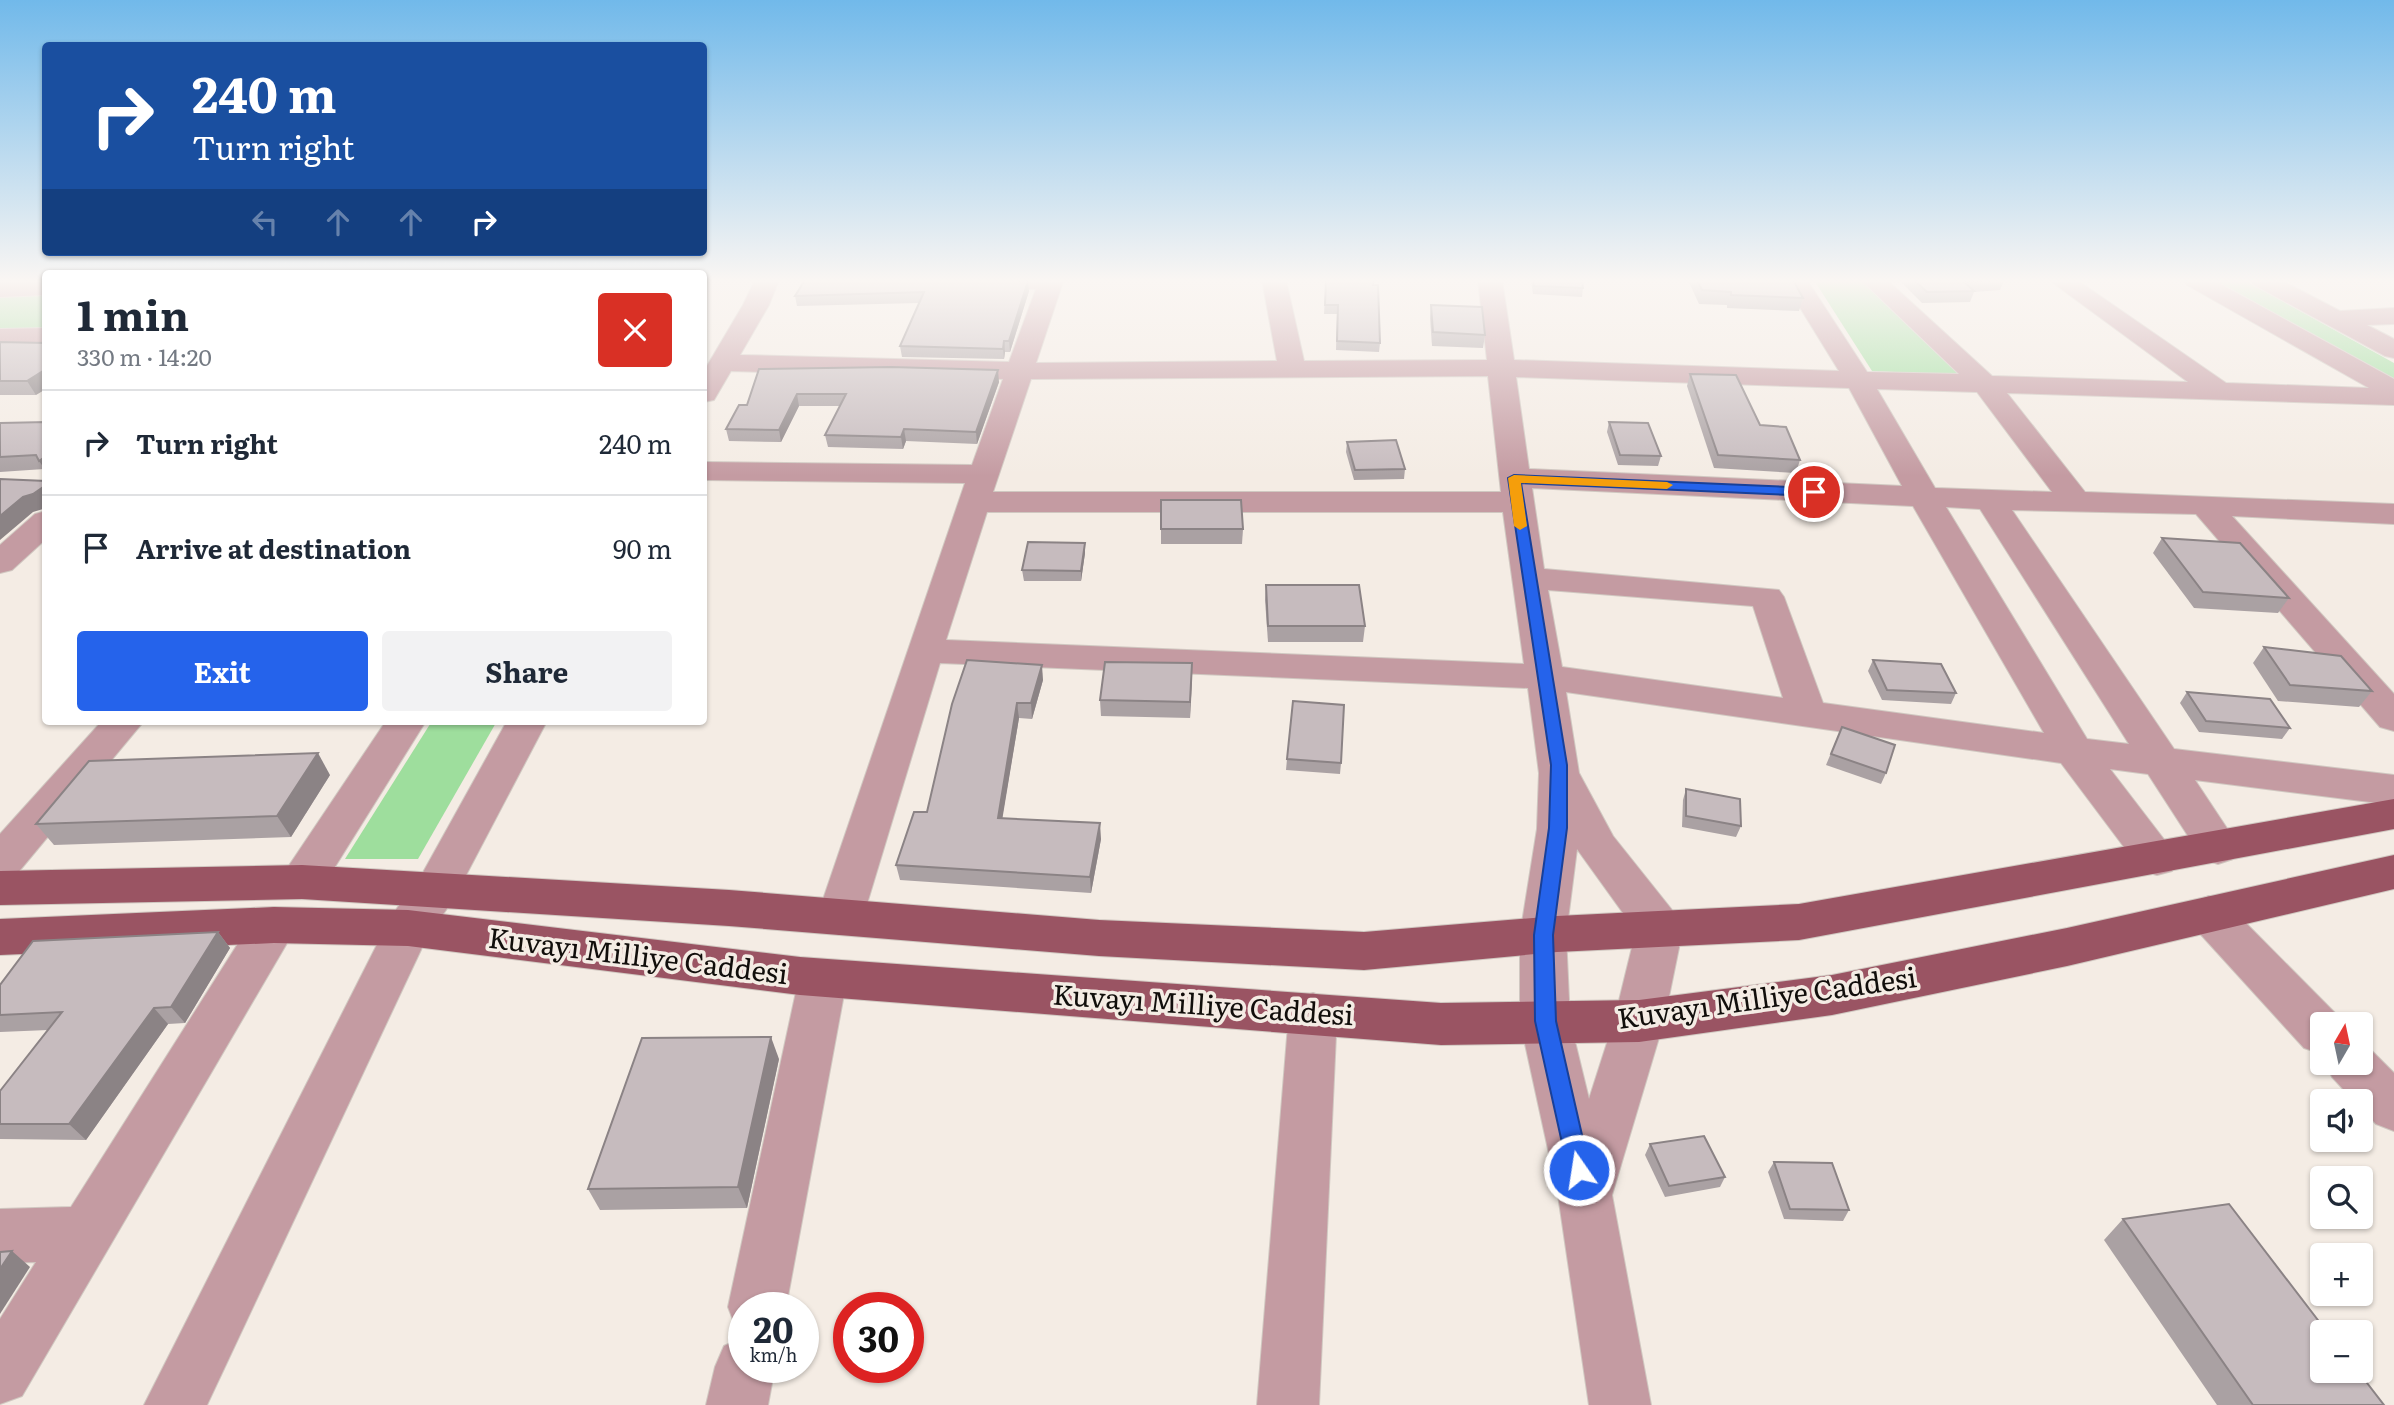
<!DOCTYPE html>
<html lang="en">
<head>
<meta charset="utf-8">
<style>
  body { margin:0; font-family:Literata,serif; background:#f2f2f3; color:#1f2937; height:100vh; display:flex; flex-direction:column; font-size:26px; white-space:nowrap }
  * { box-sizing:border-box; margin:0 }
  p { font-size:23px; color:#747a83 }
  .icon { flex:none; width:38px; height:38px; fill:none; stroke:currentColor; stroke-width:2; stroke-linecap:round; stroke-linejoin:round }
  .map { position:relative; flex:1; overflow:hidden }
  .details { position:absolute; left:42px; top:270px; width:665px; height:455px; display:flex; flex-direction:column; background:#fff; border-radius:7px; box-shadow:0 2px 5px #0004 }
  .details>* { flex:none }
  .banner { position:absolute; left:42px; top:42px; width:665px; height:214px; border-radius:7px; box-shadow:0 2px 5px #0004; background:#1a4fa0; color:#fff; overflow:hidden }
  .needle { width:46px; rotate:9deg }
  .fabs { position:absolute; left:2310px; top:1012px; display:grid; gap:14px }
  .fabs a { display:grid; place-items:center; width:63px; height:63px; border-radius:7px; background:#fff; box-shadow:0 2px 5px #0004; font-size:35px }
  .speed { position:absolute; left:728px; top:1292px; display:flex; gap:14px; font-size:35px; font-weight:700; text-align:center }
  .speed>* { display:grid; place-content:center; width:91px; height:91px; border-radius:50%; background:#fff; box-shadow:0 2px 5px #0004; line-height:1 }
  .speed small { font-size:18px; font-weight:400 }
  .speed .limit { border:10px solid #d22; background:#fff; color:#111 }
  .pin { position:absolute; display:grid; place-items:center; width:60px; height:60px; color:#fff; margin:-30px; border:4px solid #fff; border-radius:50%; box-shadow:0 2px 7px #0007 }
  .me { position:absolute; width:77px; margin:-38px; rotate:347deg; stroke-linejoin:round; filter:drop-shadow(0 0 5px #0008) }
  .turn { display:flex; align-items:center; gap:24px; height:147px; padding:0 35px; font-size:32px }
  .turn .icon { width:91px; height:91px; stroke-width:2.5 }
  .turn b { display:block; font-size:49px; line-height:60px }
  .lanes { display:flex; align-items:center; height:66px; padding:0 35px; background:#0003; justify-content:center; gap:35px; direction:ltr }
  .lanes .off { opacity:.35 }
  .round { display:grid; place-items:center; flex:none; width:74px; height:74px; border-radius:7px; background:#f2f2f3 }
  .headline { display:flex; align-items:center; justify-content:space-between; height:119px; padding:0 35px }
  h1 { font-size:42px; font-weight:700; line-height:52px }
  .cta { display:flex; gap:14px; margin-top:auto; padding:14px 35px }
  .cta a { flex:1; height:80px; border-radius:7px; background:#2563eb; color:#fff; font-size:28px; font-weight:700; line-height:80px; text-align:center }
  .cta a+a { background:#f2f2f3; color:#1f2937 }
  ul { padding:0; list-style:none }
  li { display:flex; align-items:center; gap:21px; height:105px; padding:0 35px; border-top:2px solid #e0e1e3 }
  li div { flex:1 }
  li b { display:block; font-size:26px }
  li em { font-style:normal }
  .map>svg:first-child { display:block }
  .green { fill:#9ede9d }
  .lines { fill:none; stroke-linecap:round; stroke-linejoin:round }
  .minor-casing { stroke:#d0c8c1; stroke-width:2 }
  .major-casing { stroke:#d0c8c1; stroke-width:2 }
  .minor { fill:#c49ba2; fill-rule:evenodd }
  .major { fill:#9a5463; fill-rule:evenodd }
  .wall { fill:#aaa1a3 }
  .shaded-wall { fill:#8b8385 }
  .building { fill:#c6bbbe; stroke:#8b8385; stroke-width:2 }
  .route { fill:#2563eb; stroke:#184099; stroke-width:2 }
  .slow { fill:#f59e0b }
  .labels { text-anchor:middle; stroke-width:7; stroke-linejoin:round; paint-order:stroke }
  .near-street-label { font-size:28px; fill:#110e0b; stroke:#f4ece4 }
</style>
</head>
<body>
<div class="map">
<svg width="2394" height="1405" viewBox="0 0 2394 1405">
  <rect width="100%" height="100%" fill="#f4ece4"/>
  <g class="green">
    <polygon points="1814,280 1862,280 1961,375 1872,371"/>
    <polygon points="2203,280 2244,280 2394,363 2394,386"/>
    <polygon points="45,294 45,331 0,333 0,296"/>
    <polygon points="432,721 497,721 418,859 345,859"/>
  </g>
  <g class="lines">
    <defs>
      <g id="minor">
        <path d="M755,280h24l-10,25 -29,50 269,7 27,-73 -86,-2 -9,-2 -3,-5h124l1,2 -27,81 241,-2 -15,-81h24l18,81 183,-1 -9,-80h24l12,80 325,11 -56,-91h24l60,92 92,2 -98,-94h26l105,96 196,6 -139,-102h28l149,103 143,5 -182,-103 -3,-5h29l181,99v26l-387,-12 78,99 309,12v20l-162,-8 162,178v37l-14,-4 -184,-213 -184,-4 162,239 220,26v30l-199,-25 45,68 -7,11 -15,5 -15,-5 -55,-85 -38,-5 69,90 -7,12 -15,4 -15,-4 -81,-108 -495,-71 13,81 34,63 63,79 7,13 -19,93 -52,174 39,210h-62l-31,-210 -38,-174v-86l17,-106 2,-56 -11,-85 -588,-25 -77,254 -7,13 -16,5 -16,-5 -7,-13 148,-434 -261,-3v-18l268,3 31,-86 -272,-8 -17,29 -10,2v-31l39,-66zM1488,376l13,116h-508l38,-113zM1516,377l333,11 53,98 -373,-17zM1877,389l100,3 75,100 -117,-4zM1532,488l381,18 131,227 -221,-30 -39,-106 -5,-7 -235,-21zM1946,507l34,2 149,235 -42,-5zM987,512h516l21,152 -578,-24zM1548,590l205,16 30,92 -221,-31zM1577,849l59,82 -22,90 -25,78 -19,-78 -4,-86z"/>
        <polygon points="2251,280 2281,280 2340,311 2394,308 2394,324 2367,325 2394,339 2394,358 2385,356 2254,285"/>
        <polygon points="46,281 46,295 0,297 0,283"/>
        <polygon points="46,328 46,344 0,345 0,329"/>
        <polygon points="46,511 46,539 12,570 0,573 0,545 35,514"/>
        <polygon points="102,721 144,721 16,875 0,879 0,834"/>
        <polygon points="386,721 426,721 318,894 302,899 286,894 280,882 286,870"/>
        <polygon points="507,721 547,721 453,900 427,937 207,1405 144,1405 392,915 421,876"/>
        <polygon points="2209,896 2225,902 2340,1018 2342,1024 2322,1024 2322,1054 2304,1048 2193,926 2186,914 2193,902"/>
        <polygon points="274,907 290,912 297,925 290,938 22,1396 0,1404 0,1319 36,1262 0,1263 0,1209 71,1207 258,912"/>
        <polygon points="823,959 840,964 847,978 786,1307 744,1307 744,1331 736,1328 728,1307 799,978 806,964"/>
        <polygon points="1313,993 1330,999 1337,1013 1319,1405 1257,1405 1289,1013 1296,999"/>
        <polygon points="2361,1044 2368,1047 2394,1073 2394,1131 2376,1124 2361,1108 2361,1101 2354,1101 2332,1077 2325,1062 2361,1062"/>
        <polygon points="744,1337 744,1367 775,1367 768,1405 706,1405 715,1367 724,1346"/>
      </g>
      <g id="major">
        <polygon points="2394,799 2394,829 1799,940 1557,952 1364,970 1099,956 729,926 302,899 0,905 0,871 302,865 729,890 1099,920 1364,932 1557,916 1799,904"/>
        <polygon points="2394,855 2394,889 2067,966 1832,1015 1639,1042 1441,1045 800,995 408,946 274,943 0,955 0,919 274,907 408,910 800,957 1441,1003 1639,1000 1832,975 2067,928"/>
      </g>
    </defs>
    <use href="#minor" class="minor-casing"/>
    <use href="#major" class="major-casing"/>
    <use href="#minor" class="minor"/>
    <use href="#major" class="major"/>
  </g>
  <g class="wall">
    <polygon points="805,280 1029,291 1010,352 1005,352 1004,359 902,357 900,346 919,303 797,306 795,296"/>
    <polygon points="1326,280 1380,343 1379,352 1336,350 1337,314 1324,314"/>
    <polygon points="1531,280 1582,280 1583,288 1582,297 1533,294"/>
    <polygon points="1688,280 1793,280 1803,298 1799,311 1727,308 1727,305 1699,304"/>
    <polygon points="1899,280 2004,280 2000,290 1974,292 1970,302 1922,303"/>
    <polygon points="1431,305 1485,335 1483,348 1432,346 1430,318"/>
    <polygon points="0,342 46,343 36,395 0,395"/>
    <polygon points="759,369 999,382 977,444 906,441 903,449 828,447 825,435 840,406 799,406 781,442 729,441 726,429 747,405"/>
    <polygon points="1690,374 1760,425 1800,460 1796,473 1714,468 1687,386"/>
    <polygon points="46,422 46,471 44,469 0,472 0,423"/>
    <polygon points="1609,422 1661,456 1658,466 1618,465 1607,432"/>
    <polygon points="1347,442 1405,469 1404,479 1354,480 1346,452"/>
    <polygon points="1161,529 1243,529 1242,544 1161,544"/>
    <polygon points="2162,538 2289,598 2278,613 2194,608 2153,553"/>
    <polygon points="1085,553 1081,581 1024,581 1022,570"/>
    <polygon points="1266,585 1365,626 1363,642 1268,642 1265,600"/>
    <polygon points="2264,647 2372,691 2359,707 2278,701 2253,663"/>
    <polygon points="967,660 1043,680 1032,719 1019,718 1002,818 1101,839 1091,893 900,880 896,865 927,812"/>
    <polygon points="1873,660 1956,693 1951,704 1882,700 1868,671"/>
    <polygon points="1192,663 1190,718 1101,716 1100,700"/>
    <polygon points="2187,692 2290,728 2282,739 2199,732 2180,703"/>
    <polygon points="1842,727 1886,773 1881,784 1826,765"/>
    <polygon points="1287,759 1341,763 1340,774 1286,770"/>
    <polygon points="330,775 291,837 54,845 36,824"/>
    <polygon points="1686,789 1741,826 1736,837 1682,827 1683,800"/>
    <polygon points="218,932 230,948 185,1023 168,1024 86,1140 0,1139 0,1091 48,1030 0,1032 0,985"/>
    <polygon points="779,1059 747,1208 600,1210 588,1189"/>
    <polygon points="1650,1144 1725,1177 1720,1187 1665,1197 1645,1155"/>
    <polygon points="1774,1162 1849,1210 1843,1221 1784,1219 1768,1172"/>
    <polygon points="2123,1219 2384,1405 2217,1405 2104,1240"/>
  </g>
  <g class="shaded-wall">
    <polygon points="1028,281 1029,291 1010,352 1009,341"/>
    <polygon points="1004,341 1005,352 1004,359 1003,349"/>
    <polygon points="46,369 46,389 36,395 27,381"/>
    <polygon points="998,370 999,382 977,444 976,432"/>
    <polygon points="797,394 799,406 781,442 779,430"/>
    <polygon points="904,429 906,441 903,449 901,437"/>
    <polygon points="46,456 46,471 39,461"/>
    <polygon points="46,485 46,507 43,509 33,512 0,540 0,516 23,497"/>
    <polygon points="1085,543 1085,553 1081,581 1081,571"/>
    <polygon points="1192,663 1192,679 1190,718 1190,702"/>
    <polygon points="1042,665 1043,680 1032,719 1031,703"/>
    <polygon points="1017,703 1019,718 1000,833 998,818"/>
    <polygon points="318,753 330,775 291,837 277,816"/>
    <polygon points="1100,823 1101,839 1091,893 1090,877"/>
    <polygon points="218,932 230,948 185,1023 171,1007"/>
    <polygon points="154,1008 168,1024 86,1140 69,1124"/>
    <polygon points="771,1037 779,1059 747,1208 738,1187"/>
    <polygon points="12,1251 30,1267 0,1314 0,1269"/>
  </g>
  <g class="building">
    <polygon points="805,280 955,280 1028,281 1009,341 1004,341 1003,349 900,346 924,292 795,296"/>
    <polygon points="1326,280 1373,280 1373,285 1378,285 1380,343 1337,341 1338,305 1325,305"/>
    <polygon points="1533,280 1582,280 1583,288 1534,286"/>
    <polygon points="1697,280 1793,280 1803,298 1731,295 1731,292 1702,290"/>
    <polygon points="1914,280 2001,280 1964,282 1974,291 1927,292"/>
    <polygon points="1431,305 1482,307 1485,335 1433,332"/>
    <polygon points="0,342 46,343 46,369 27,381 0,381"/>
    <polygon points="891,367 998,370 976,432 904,429 901,437 825,435 846,394 797,394 779,430 726,429 739,405 747,405 759,369"/>
    <polygon points="1690,374 1736,375 1760,425 1786,427 1800,460 1718,455"/>
    <polygon points="46,422 46,456 39,461 36,455 0,457 0,423"/>
    <polygon points="1609,422 1648,423 1661,456 1620,455"/>
    <polygon points="1396,440 1405,469 1355,470 1347,442"/>
    <polygon points="0,479 46,481 46,485 33,494 23,497 0,516"/>
    <polygon points="1161,500 1241,500 1243,529 1161,529"/>
    <polygon points="2162,538 2240,543 2289,598 2203,592"/>
    <polygon points="1028,542 1085,543 1081,571 1022,570"/>
    <polygon points="1266,585 1359,585 1365,626 1268,626"/>
    <polygon points="2264,647 2341,656 2372,691 2290,685"/>
    <polygon points="967,660 1042,665 1031,703 1017,703 998,818 1100,823 1090,877 896,865 914,812 927,812 952,704"/>
    <polygon points="1873,660 1941,664 1956,693 1887,690"/>
    <polygon points="1105,662 1192,663 1190,702 1100,700"/>
    <polygon points="2187,692 2270,699 2290,728 2206,721"/>
    <polygon points="1293,701 1344,705 1341,763 1287,759"/>
    <polygon points="1842,727 1895,745 1886,773 1831,754"/>
    <polygon points="318,753 277,816 36,824 89,761"/>
    <polygon points="1686,789 1740,799 1741,826 1686,816"/>
    <polygon points="218,932 171,1007 154,1008 69,1124 0,1124 0,1091 62,1012 0,1015 0,985 33,941"/>
    <polygon points="771,1037 738,1187 588,1189 642,1038"/>
    <polygon points="1704,1136 1725,1177 1669,1186 1650,1144"/>
    <polygon points="1774,1162 1832,1163 1849,1210 1790,1209"/>
    <polygon points="2229,1204 2327,1332 2322,1332 2322,1370 2357,1370 2384,1405 2253,1405 2123,1219"/>
    <polygon points="12,1251 0,1269 0,1252"/>
  </g>
  <linearGradient id="sky" x2="0" y2="1"><stop stop-color="#71b9ea"/><stop offset="0.59" stop-color="#faf6f3"/><stop offset="1" stop-color="#faf6f3" stop-opacity="0"/></linearGradient>
  <rect width="2394" height="476" fill="url(#sky)"/>
  <polygon class="route" points="1514,475 1814,488 1821,492 1814,496 1521,483 1567,765 1567,828 1553,935 1556,1021 1590,1170 1587,1178 1579,1181 1571,1178 1568,1170 1535,1021 1534,935 1549,828 1551,765 1508,478"/>
  <polygon class="slow" points="1514,475 1667,482 1673,485 1667,489 1521,483 1527,526 1520,530 1514,526 1508,478"/>
  <g class="labels">
    <g class="near-street-label">
      <text transform="translate(638 956) rotate(7)" y="10">Kuvayı Milliye Caddesi</text>
      <text transform="translate(1767 998) rotate(-8)" y="10">Kuvayı Milliye Caddesi</text>
      <text transform="translate(1203 1005) rotate(4)" y="10">Kuvayı Milliye Caddesi</text>
    </g>
  </g>
</svg>
<div class="fabs">
<a><svg class="needle" viewBox="-14 -14 28 28"><path d="M0-13l5 13h-10z" fill="#e53935"/><path d="M0 13l5-13h-10z" fill="#747a83"/></svg></a>
<a><svg class="icon" aria-label="sound" viewBox="0 0 24 24"><path d="M4 9h4l5-4v14l-5-4H4zM17 9q2 3 0 6"/></svg></a>
<a><svg class="icon" aria-label="search" viewBox="0 0 24 24"><circle cx="10" cy="10" r="6"/><path d="M15 15l6 6"/></svg></a>
<a>+</a>
<a>−</a>
</div>
<div class="speed"><div>20<small>km/h</small></div><div class="limit">30</div></div>
<div class="pin" style="left:1814px;top:492px;background:#d93025"><svg class="icon" aria-label="arrive" viewBox="0 0 24 24"><path d="M6 21V4h12l-3 4 3 4H6"/></svg></div>
<svg class="me" style="left:1579px;top:1170px" viewBox="-20 -20 40 40"><circle r="17" fill="#2563eb" stroke="#fff" stroke-width="3"/><path d="M0-11L8 9 0 5-8 9z" fill="#fff"/></svg>
<div class="banner">
<div class="turn"><svg class="icon" aria-label="right" viewBox="0 0 24 24"><path d="M7 20v-9h11M14 6l5 5-5 5"/></svg><div><b>240 m</b>Turn right</div></div>
<div class="lanes"><svg class="icon off" aria-label="left" viewBox="0 0 24 24"><path d="M17 20v-9H6M10 6l-5 5 5 5"/></svg><svg class="icon off" aria-label="ahead" viewBox="0 0 24 24"><path d="M12 20V5M6 11l6-6 6 6"/></svg><svg class="icon off" aria-label="ahead" viewBox="0 0 24 24"><path d="M12 20V5M6 11l6-6 6 6"/></svg><svg class="icon" aria-label="right" viewBox="0 0 24 24"><path d="M7 20v-9h11M14 6l5 5-5 5"/></svg></div>
</div>
<section class="details">
<div class="headline"><div><h1>1 min</h1><p>330 m · 14:20</p></div><a class="round" style="background:#d93025;color:#fff"><svg class="icon" aria-label="close" viewBox="0 0 24 24"><path d="M6 6l12 12M18 6L6 18"/></svg></a></div>
<ul>
<li><svg class="icon" aria-label="right" viewBox="0 0 24 24"><path d="M7 20v-9h11M14 6l5 5-5 5"/></svg><div><b>Turn right</b></div><em>240 m</em></li>
<li><svg class="icon" aria-label="arrive" viewBox="0 0 24 24"><path d="M6 21V4h12l-3 4 3 4H6"/></svg><div><b>Arrive at destination</b></div><em>90 m</em></li>
</ul>
<div class="cta"><a>Exit</a><a>Share</a></div>
</section>
</div>
</body>
</html>
